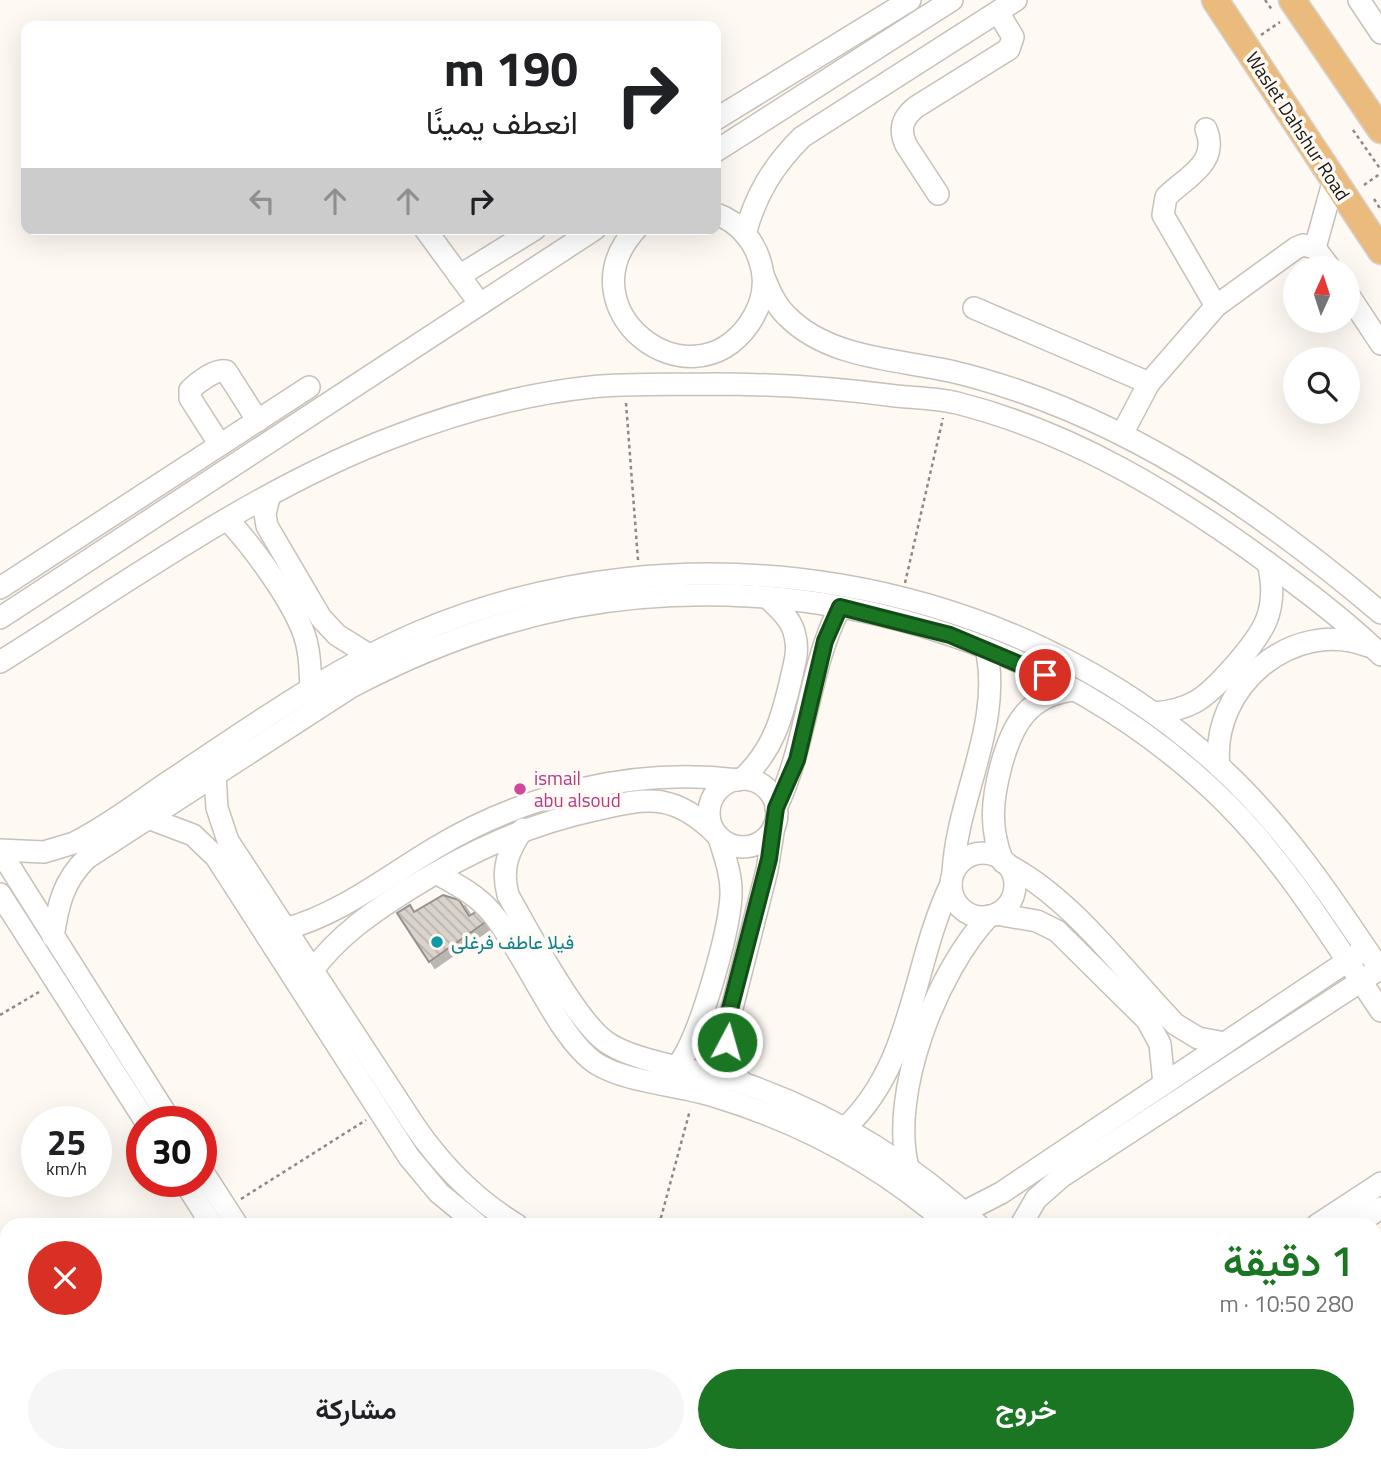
<!DOCTYPE html>
<html lang="ar">
<head>
<meta charset="utf-8">
<style>
  body { margin:0; font-family:"Titillium Web",Vazirmatn,sans-serif; background:#f6f6f6; color:#202124; direction:rtl; height:100vh; display:flex; flex-direction:column; font-size:26px; white-space:nowrap }
  * { box-sizing:border-box; margin:0 }
  p { font-size:23px; color:#757577 }
  .icon { flex:none; width:38px; height:38px; fill:none; stroke:currentColor; stroke-width:2; stroke-linecap:round; stroke-linejoin:round }
  .map { position:relative; flex:1; overflow:hidden; direction:ltr }
  .drawer { position:absolute; left:0px; top:1218px; width:1382px; height:245px; display:flex; flex-direction:column; background:#fff; border-radius:21px 21px 0 0; box-shadow:0 7px 28px #0002; direction:rtl }
  .drawer>* { flex:none }
  .hud { position:absolute; left:21px; top:21px; width:700px; height:214px; border-radius:14px; box-shadow:0 7px 28px #0002; direction:rtl; background:#fff; color:#202124; overflow:hidden }
  .needle { width:46px; rotate:3deg }
  .fabs { position:absolute; left:1283px; top:256px; display:grid; gap:14px }
  .fabs a { display:grid; place-items:center; width:77px; height:77px; border-radius:50%; background:#fff; box-shadow:0 7px 28px #0002; font-size:35px }
  .speed { position:absolute; left:21px; top:1106px; display:flex; gap:14px; font-size:35px; font-weight:700; text-align:center }
  .speed>* { display:grid; place-content:center; width:91px; height:91px; border-radius:50%; background:#fff; box-shadow:0 7px 28px #0002; line-height:1 }
  .speed small { font-size:18px; font-weight:400 }
  .speed .limit { border:10px solid #d22; background:#fff; color:#111 }
  .pin { position:absolute; display:grid; place-items:center; width:60px; height:60px; color:#fff; margin:-30px; border:4px solid #fff; border-radius:50%; box-shadow:0 2px 7px #0007 }
  .me { position:absolute; width:77px; margin:-38px; rotate:6deg; stroke-linejoin:round; filter:drop-shadow(0 0 5px #0008) }
  .turn { display:flex; align-items:center; gap:24px; height:147px; padding:0 28px; font-size:32px }
  .turn .icon { width:91px; height:91px; stroke-width:2.5 }
  .turn b { display:block; font-size:49px; line-height:60px }
  .lanes { display:flex; align-items:center; height:66px; padding:0 28px; background:#0003; justify-content:center; gap:35px; direction:ltr }
  .lanes .off { opacity:.35 }
  .round { display:grid; place-items:center; flex:none; width:74px; height:74px; border-radius:37px; background:#f6f6f6 }
  .overview { display:flex; align-items:center; justify-content:space-between; height:119px; padding:0 28px }
  h1 { font-size:42px; font-weight:600; line-height:52px; color:#1b7624 }
  .action { display:flex; gap:14px; margin-top:auto; padding:14px 28px }
  .action a { flex:1; height:80px; border-radius:42px; background:#1b7624; color:#fff; font-size:28px; font-weight:600; line-height:80px; text-align:center }
  .action a+a { background:#f6f6f6; color:#202124 }
  .map>svg:first-child { display:block }
  .building { fill:url(#building-back-hatch); stroke:#96918a; stroke-width:2; filter:url(#shadow) }
  .lines { fill:none; stroke-linecap:round; stroke-linejoin:round }
  .minor-casing { stroke:#c7c1b9; stroke-width:24 }
  .major-casing { stroke:#d5d5d4; stroke-width:29 }
  .path { stroke:#8d8985; stroke-width:2.5; stroke-dasharray:3.5 3.5; stroke-linecap:butt }
  .minor { stroke:#fff; stroke-width:21 }
  .major { stroke:#ebbb7d; stroke-width:26 }
  .route-casing { stroke:#124d17; stroke-width:18 }
  .route { stroke:#1b7624; stroke-width:12 }
  .hotel-dot { fill:#d1479c; stroke:#fef9f3; stroke-width:2.5 }
  .culture-dot { fill:#0f9aa8; stroke:#fef9f3; stroke-width:2.5 }
  .labels { text-anchor:middle; stroke-width:7; stroke-linejoin:round; paint-order:stroke }
  .street-label { font-size:19px; fill:#151311; stroke:#fef9f3 }
  .hotel-label { font-size:19px; fill:#b23c85; stroke:#fef9f3; text-anchor:start }
  .culture-label { font-size:19px; fill:#0d838f; stroke:#fef9f3; text-anchor:start }
</style>
</head>
<body>
<div class="map">
<svg width="1381" height="1463" viewBox="0 0 1381 1463">
  <defs>
    <pattern id="building-back-hatch" width="6" height="6" patternUnits="userSpaceOnUse" patternTransform="scale(1.75)"><rect width="6" height="6" fill="#dad3cc"/><path d="M-1 5l2 2M0 0l6 6M5-1l2 2" fill="none" stroke="#bab4ae"/></pattern>
    <filter id="shadow"><feDropShadow dx="6" dy="6" stdDeviation="0" flood-color="#0004"/></filter>
  </defs>
  <rect width="100%" height="100%" fill="#fef9f3"/>
  <polygon class="building" points="443,895 459,900 469,916 479,910 487,921 429,962 397,913 410,905 414,912"/>
  <g class="lines">
    <defs>
      <g id="minor">
        <polyline points="1359,0 1381,33"/>
        <polyline points="716,119 910,0"/>
        <path d="M1206,129c14,34 -20,48 -40,68l-3,18 53,91"/>
        <polyline points="716,151 952,0"/>
        <path d="M938,194l-32,-49c-7,-15 -4,-27 10,-38l93,-58 4,-12 -15,-25"/>
        <polyline points="425,229 480,304"/>
        <path d="M636,229c-74,80 53,180 113,95 11,-16 17,-36 13,-55 -5,-25 -22,-47 -46,-55"/>
        <path d="M745,234c11,-40 28,-68 57,-97l214,-137"/>
        <polyline points="1315,248 1334,179"/>
        <path d="M763,275c6,14 12,30 24,41 41,42 108,43 163,55 22,5 45,12 66,19 138,47 255,130 365,223"/>
        <polyline points="459,276 535,229"/>
        <polyline points="1348,294 1381,344"/>
        <polyline points="974,308 1149,383 1216,306 1296,248 1303,245 1315,248 1330,268"/>
        <polyline points="1122,434 1149,383"/>
        <path d="M220,445l-30,-47v-8c8,-8 25,-21 36,-19l32,50"/>
        <polyline points="269,497 265,514 267,526 321,618 337,635 369,655"/>
        <path d="M228,520c25,27 64,80 76,114 6,17 6,35 7,54"/>
        <polyline points="0,588 309,387"/>
        <polyline points="0,618 595,229"/>
        <path d="M0,662c125,-78 253,-171 391,-224 64,-25 132,-44 200,-51 40,-4 82,-2 122,-3 62,0 122,4 183,12 20,2 42,2 61,7 115,29 217,91 311,160 39,29 78,58 113,92"/>
        <path d="M1154,713c14,-1 28,-4 41,-11 20,-11 62,-59 71,-81 8,-19 7,-38 2,-58"/>
        <path d="M1219,766c-9,-79 74,-149 149,-120"/>
        <path d="M215,775l2,33 11,33 186,284c28,41 60,74 103,100"/>
        <path d="M742,779c31,-28 40,-61 49,-100 3,-14 8,-28 4,-43 -3,-17 -16,-27 -28,-39"/>
        <circle cx="743" cy="813" r="34"/>
        <path d="M776,808c31,-64 32,-138 64,-201"/>
        <polyline points="148,818 193,835 216,857 409,1157 439,1193 478,1225"/>
        <path d="M523,829c-15,22 -22,39 -15,66 20,36 67,124 97,146 27,21 100,30 137,42 87,30 168,79 236,142"/>
        <path d="M0,850l44,2 30,-9c32,-16 61,-38 90,-58 83,-55 164,-114 255,-153 263,-112 591,-59 802,136 64,59 112,131 160,203"/>
        <polyline points="0,851 171,1122"/>
        <circle cx="983" cy="885" r="32"/>
        <path d="M1003,862c-14,-34 -11,-62 -2,-96 11,-41 27,-71 73,-76"/>
        <path d="M1006,864c66,34 117,106 169,160l23,14 27,5"/>
        <path d="M436,873c19,11 40,21 55,39 33,38 67,127 106,152 29,18 82,21 117,32 86,26 167,69 235,129"/>
        <path d="M953,873c4,-77 50,-148 33,-225"/>
        <polyline points="0,894 146,1122"/>
        <polyline points="996,914 1037,921 1057,931 1147,1020 1160,1044 1164,1084"/>
        <path d="M285,929c54,-14 103,-53 150,-81 90,-54 199,-81 303,-68"/>
        <path d="M53,937c5,-32 10,-56 34,-79l264,-171c70,-37 143,-65 221,-80 232,-43 486,29 654,196 62,62 106,136 155,208"/>
        <path d="M312,971c27,-36 59,-58 97,-82 61,-38 119,-65 190,-80 21,-5 42,-10 63,-7 22,4 39,17 54,32"/>
        <path d="M678,1065c22,-28 51,-133 53,-169 1,-20 -6,-39 -12,-58"/>
        <polyline points="741,1083 729,1057 727,1028 767,870 774,826"/>
        <path d="M845,1128c69,-64 67,-163 106,-244"/>
        <path d="M908,1168c-19,-75 29,-197 81,-252"/>
        <polyline points="201,1169 237,1225"/>
        <polyline points="184,1181 212,1225"/>
        <polyline points="964,1212 1001,1193 1358,954"/>
        <polyline points="1021,1225 1036,1199 1061,1177 1372,974"/>
        <polyline points="1317,1225 1381,1183"/>
        <polyline points="1354,1225 1381,1208"/>
        <polyline points="0,1260 7,1271"/>
        <polyline points="0,1299 7,1310"/>
        <polyline points="0,1382 7,1377"/>
        <polyline points="0,1414 7,1409"/>
        <polyline points="1376,1434 1381,1431"/>
        <polyline points="104,1456 108,1463"/>
        <polyline points="129,1456 135,1463"/>
        <polyline points="293,1456 310,1463"/>
        <polyline points="378,1456 449,1463"/>
        <polyline points="575,1456 603,1463"/>
        <polyline points="625,1456 626,1463"/>
        <polyline points="888,1456 893,1463"/>
        <polyline points="914,1456 918,1463"/>
        <polyline points="343,1457 364,1456"/>
        <polyline points="239,1463 248,1456"/>
        <polyline points="992,1463 999,1456"/>
        <polyline points="1331,1463 1342,1456"/>
      </g>
      <g id="major">
        <polyline points="1215,0 1381,251"/>
        <polyline points="1292,0 1381,130"/>
      </g>
    </defs>
    <use href="#minor" class="minor-casing"/>
    <use href="#major" class="major-casing"/>
    <g class="path">
      <polyline points="1265,0 1273,11"/>
      <polyline points="1261,35 1280,22"/>
      <polyline points="1353,130 1381,170"/>
      <polyline points="1364,185 1381,173"/>
      <polyline points="1374,199 1381,210"/>
      <polyline points="626,403 638,560"/>
      <polyline points="905,583 943,418"/>
      <polyline points="0,1015 39,992"/>
      <polyline points="241,1199 366,1120"/>
      <polyline points="659,1225 690,1110"/>
    </g>
    <use href="#minor" class="minor"/>
    <use href="#major" class="major"/>
  </g>
  <g class="lines">
    <defs>
      <polyline id="route" points="727,1042 729,1013 769,859 776,808 797,760 825,641 840,607 950,635 1045,675"/>
    </defs>
    <use href="#route" class="route-casing"/>
    <use href="#route" class="route"/>
  </g>
  <circle class="hotel-dot" cx="520" cy="789" r="7"/>
  <circle class="culture-dot" cx="437" cy="942" r="7"/>
  <g class="labels">
    <g class="street-label">
      <text transform="translate(1298 126) rotate(57)" y="7">Waslet Dahshur Road</text>
    </g>
    <g class="hotel-label">
      <text x="534" y="785">ismail<tspan x="534" dy="22">abu alsoud</tspan></text>
    </g>
    <g class="culture-label">
      <text x="451" y="949">فيلا عاطف فرغلى</text>
    </g>
  </g>
</svg>
<div class="fabs">
<a><svg class="needle" viewBox="-14 -14 28 28"><path d="M0-13l5 13h-10z" fill="#e53935"/><path d="M0 13l5-13h-10z" fill="#757577"/></svg></a>
<a><svg class="icon" aria-label="search" viewBox="0 0 24 24"><circle cx="10" cy="10" r="6"/><path d="M15 15l6 6"/></svg></a>
</div>
<div class="speed"><div>25<small>km/h</small></div><div class="limit">30</div></div>
<div class="pin" style="left:1045px;top:675px;background:#d93025"><svg class="icon" aria-label="arrive" viewBox="0 0 24 24"><path d="M6 21V4h12l-3 4 3 4H6"/></svg></div>
<svg class="me" style="left:727px;top:1042px" viewBox="-20 -20 40 40"><circle r="17" fill="#1b7624" stroke="#fff" stroke-width="3"/><path d="M0-11L8 9 0 5-8 9z" fill="#fff"/></svg>
<div class="hud">
<div class="turn"><svg class="icon" aria-label="right" viewBox="0 0 24 24"><path d="M7 20v-9h11M14 6l5 5-5 5"/></svg><div><b>190 m</b>انعطف يمينًا</div></div>
<div class="lanes"><svg class="icon off" aria-label="left" viewBox="0 0 24 24"><path d="M17 20v-9H6M10 6l-5 5 5 5"/></svg><svg class="icon off" aria-label="ahead" viewBox="0 0 24 24"><path d="M12 20V5M6 11l6-6 6 6"/></svg><svg class="icon off" aria-label="ahead" viewBox="0 0 24 24"><path d="M12 20V5M6 11l6-6 6 6"/></svg><svg class="icon" aria-label="right" viewBox="0 0 24 24"><path d="M7 20v-9h11M14 6l5 5-5 5"/></svg></div>
</div>
<section class="drawer">
<div class="overview"><div><h1>1 دقيقة</h1><p>280 m · 10:50</p></div><a class="round" style="background:#d93025;color:#fff"><svg class="icon" aria-label="close" viewBox="0 0 24 24"><path d="M6 6l12 12M18 6L6 18"/></svg></a></div>
<div class="action"><a>خروج</a><a>مشاركة</a></div>
</section>
</div>
</body>
</html>
